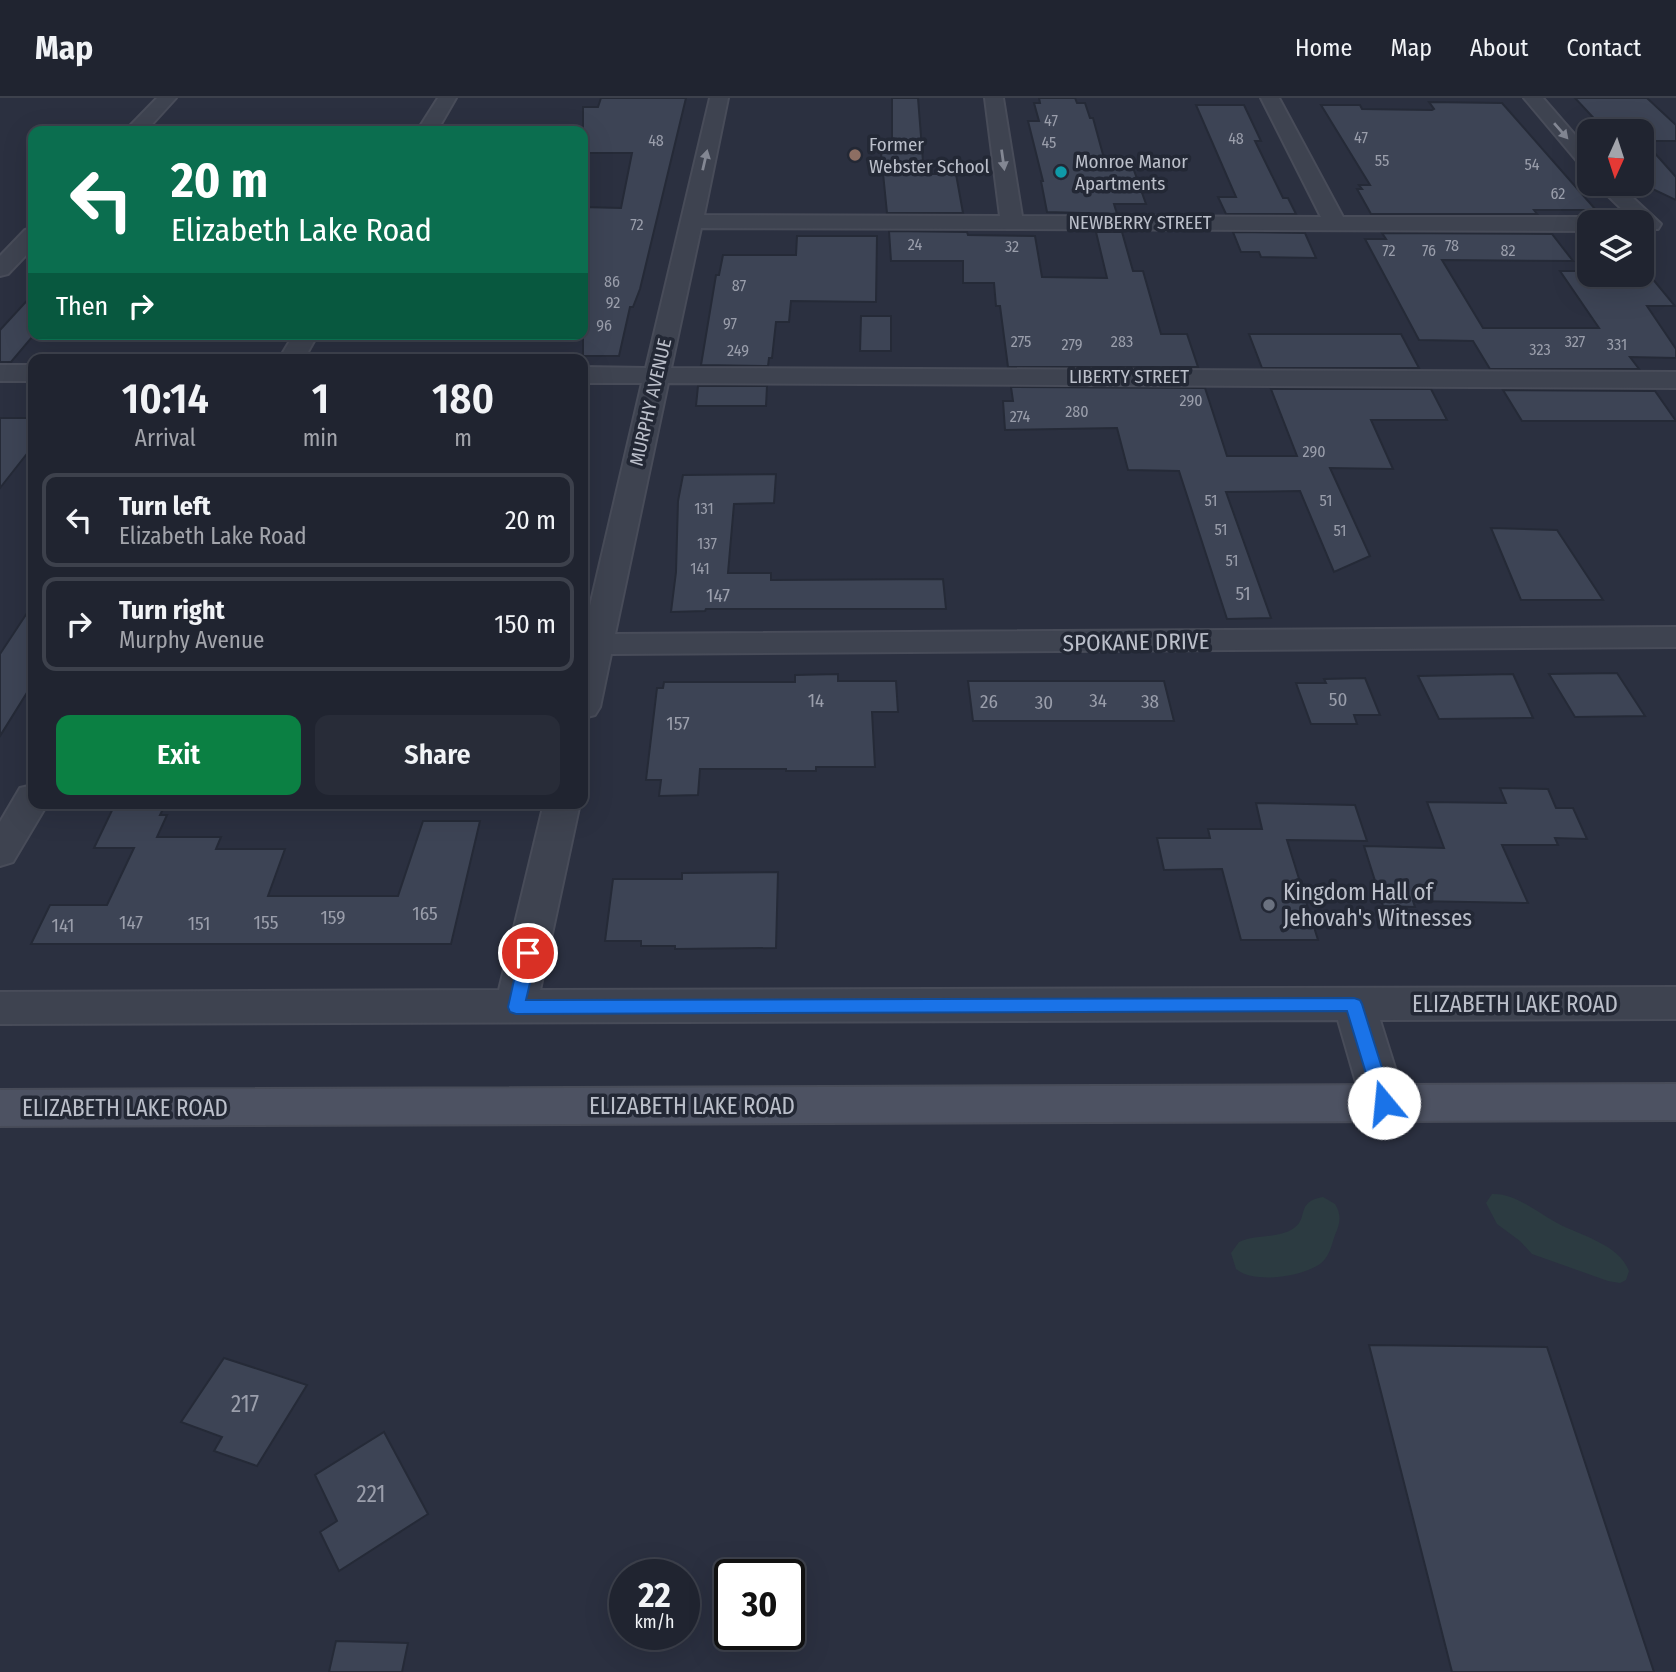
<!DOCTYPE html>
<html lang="en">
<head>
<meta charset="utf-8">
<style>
  body { margin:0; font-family:"Fira Sans Condensed",sans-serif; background:#282c38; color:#f1f3f6; height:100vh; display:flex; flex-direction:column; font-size:26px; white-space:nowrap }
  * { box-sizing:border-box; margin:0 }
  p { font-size:23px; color:#a2a4ab }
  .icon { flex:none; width:38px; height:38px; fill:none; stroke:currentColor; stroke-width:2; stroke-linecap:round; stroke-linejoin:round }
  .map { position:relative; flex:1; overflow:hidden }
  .details { position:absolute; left:28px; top:256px; width:560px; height:455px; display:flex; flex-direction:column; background:#202430; border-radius:14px; box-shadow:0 7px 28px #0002,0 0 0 2px #3d414c }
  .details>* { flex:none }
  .banner { position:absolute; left:28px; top:28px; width:560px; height:214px; border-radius:14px; box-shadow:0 7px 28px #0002,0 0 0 2px #3d414c; background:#0b6e4f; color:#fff; overflow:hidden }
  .needle { width:46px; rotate:183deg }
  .buttons { position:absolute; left:1577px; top:21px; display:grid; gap:14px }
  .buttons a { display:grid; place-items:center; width:77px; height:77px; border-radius:14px; background:#202430; box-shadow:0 7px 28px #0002,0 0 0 2px #3d414c; font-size:35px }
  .speed { position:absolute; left:609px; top:1461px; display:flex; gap:14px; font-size:35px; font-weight:700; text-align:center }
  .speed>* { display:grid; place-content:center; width:91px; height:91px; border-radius:50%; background:#202430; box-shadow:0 7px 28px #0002,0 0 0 2px #3d414c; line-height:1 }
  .speed small { font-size:18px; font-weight:400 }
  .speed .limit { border:4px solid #111; border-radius:10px; background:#fff; color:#111 }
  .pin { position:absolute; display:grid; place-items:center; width:60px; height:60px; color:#fff; margin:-30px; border:4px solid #fff; border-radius:50%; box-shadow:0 2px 7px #0007 }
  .me { position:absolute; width:77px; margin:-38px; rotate:343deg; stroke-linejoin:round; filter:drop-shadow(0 0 5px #0008) }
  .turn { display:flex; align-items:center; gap:24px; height:147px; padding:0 28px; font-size:32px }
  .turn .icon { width:91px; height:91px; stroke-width:2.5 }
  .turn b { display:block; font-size:49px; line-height:60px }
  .then { display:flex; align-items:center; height:66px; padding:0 28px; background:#0003; gap:14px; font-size:26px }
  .eta { display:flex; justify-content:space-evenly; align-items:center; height:119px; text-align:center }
  .eta b { font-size:42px; font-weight:600; line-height:49px }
  .button { display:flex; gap:14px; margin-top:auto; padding:14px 28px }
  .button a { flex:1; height:80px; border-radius:14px; background:#0b8043; color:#fff; font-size:28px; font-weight:600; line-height:80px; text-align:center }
  .button a+a { background:#282c38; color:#f1f3f6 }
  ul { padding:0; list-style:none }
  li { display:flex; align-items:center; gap:21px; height:94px; margin:0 14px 10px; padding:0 14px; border:4px solid #3d414c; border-radius:14px }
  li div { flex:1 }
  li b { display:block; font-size:26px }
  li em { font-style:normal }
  header { display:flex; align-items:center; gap:42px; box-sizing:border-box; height:98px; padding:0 35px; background:#202430; border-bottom:2px solid #3d414c }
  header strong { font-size:33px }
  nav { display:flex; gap:38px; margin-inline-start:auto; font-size:24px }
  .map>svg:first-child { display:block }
  .green { fill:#2c3b41 }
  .building { fill:#3d4455; stroke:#252a37; stroke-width:2 }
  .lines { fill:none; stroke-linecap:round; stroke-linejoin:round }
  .minor-casing { stroke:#484c59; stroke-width:4 }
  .secondary-casing { stroke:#484c59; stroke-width:4 }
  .minor { fill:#3e4350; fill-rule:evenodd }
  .secondary { fill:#4d5262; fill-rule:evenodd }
  .oneway { fill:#838793 }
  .route { fill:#1a73e8; stroke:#114b97; stroke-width:2 }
  .education-dot { fill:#8d6e63; stroke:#232835; stroke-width:2.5 }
  .culture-dot { fill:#0f9aa8; stroke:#232835; stroke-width:2.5 }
  .worship-dot { fill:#6b7280; stroke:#232835; stroke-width:2.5 }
  .labels { text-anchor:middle; stroke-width:7; stroke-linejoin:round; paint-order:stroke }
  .far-number-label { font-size:16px; fill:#9a9eab }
  .far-poi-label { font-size:19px; fill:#bbbfca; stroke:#232835; text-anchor:start }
  .far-street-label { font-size:19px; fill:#bbbfca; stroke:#232835 }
  .number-label { font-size:19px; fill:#9a9eab }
  .street-label { font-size:23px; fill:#bbbfca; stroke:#232835 }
  .poi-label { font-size:23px; fill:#bbbfca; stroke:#232835; text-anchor:start }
  .near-number-label { font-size:23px; fill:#9a9eab }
</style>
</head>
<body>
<header>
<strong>Map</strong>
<nav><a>Home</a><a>Map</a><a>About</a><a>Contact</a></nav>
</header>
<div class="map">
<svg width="1676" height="1574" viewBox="0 0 1676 1574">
  <rect width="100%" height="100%" fill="#2b3040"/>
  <g class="green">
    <path d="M1492,1096c24,-1 44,18 65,29 22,12 62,21 72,48l-3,9 -6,3 -12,-2 -76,-27 -12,-13 -23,-17 -11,-21z"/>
    <path d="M1323,1099l12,7c7,11 5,20 0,31 -4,11 -5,21 -15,29 -19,13 -66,20 -84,5l-5,-16 8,-11c16,-8 40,-3 55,-14 15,-10 1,-26 29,-31z"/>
  </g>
  <g class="building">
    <polygon points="601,0 686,0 640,191 633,209 630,209 619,258 583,258 583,109 621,110 632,55 583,55 583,9 598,9"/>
    <polygon points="892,0 918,0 924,76 956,76 963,115 887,115 881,55 892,55"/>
    <polygon points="1039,0 1075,0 1077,5 1085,5 1090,20 1093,20 1105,64 1131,64 1146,106 1114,106 1117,116 1047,114 1041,83 1043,83 1028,23 1039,23 1034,5 1040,5"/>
    <polygon points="1575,0 1647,0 1676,27 1676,43 1644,43 1676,79 1676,102 1642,86 1642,28 1601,28"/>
    <polygon points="1429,4 1502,5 1596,112 1534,112 1537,116 1371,116 1357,91 1362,91 1359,87 1370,87 1321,7 1360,7 1362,11 1432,12 1434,11"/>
    <polygon points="1196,7 1244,7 1261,43 1255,43 1283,100 1288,100 1296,116 1226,116 1218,99 1236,99"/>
    <polygon points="889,133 967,134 968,137 1035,138 1042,179 1107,180 1096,134 1122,134 1133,173 1143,173 1161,236 1187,236 1198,269 1008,269 1000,208 996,208 994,185 963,185 963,163 891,163"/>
    <polygon points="1233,134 1305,135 1316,160 1261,159 1259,154 1241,154"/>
    <polygon points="1382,135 1552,136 1573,163 1442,162 1483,230 1599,230 1560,173 1589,173 1589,177 1642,177 1642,174 1647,174 1675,208 1647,208 1676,251 1676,260 1630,259 1639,271 1490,271 1473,243 1419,242 1365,141 1386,141"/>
    <polygon points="797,138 877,138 876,204 791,203 789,224 776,224 772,260 769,260 768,268 701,267 716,177 719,177 723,157 796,157"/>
    <polygon points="33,196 33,238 11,264 0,264 0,232"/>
    <polygon points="861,218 891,218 891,253 860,253"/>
    <polygon points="1249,236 1401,236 1419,270 1262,270"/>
    <polygon points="698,288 767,288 766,308 696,308"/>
    <polygon points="1011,289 1205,290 1227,358 1297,358 1271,291 1431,291 1447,322 1371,322 1393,371 1330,370 1370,458 1334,474 1300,393 1226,394 1271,520 1227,521 1179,373 1128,372 1117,330 1005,332 1003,303 1013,303"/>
    <polygon points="1503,292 1655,293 1676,323 1522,323"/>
    <polygon points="0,320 33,320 33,348 0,390"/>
    <polygon points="776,376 774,405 734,406 728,475 771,475 771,482 943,481 946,511 706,511 705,513 671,514 676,474 678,403 683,377"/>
    <polygon points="1491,430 1557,432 1603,502 1521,502"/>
    <polygon points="33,506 33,585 0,638 0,556"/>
    <polygon points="1617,575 1645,618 1575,619 1549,576"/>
    <polygon points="838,576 838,583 896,583 898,614 872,614 875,669 816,669 816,673 786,673 786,671 700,671 698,697 659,698 661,682 646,682 657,590 663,590 664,584 795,584 795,577"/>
    <polygon points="1513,576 1533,620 1439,621 1418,578"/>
    <polygon points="1365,580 1380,617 1354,617 1357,626 1311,626 1296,585 1326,585 1324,581"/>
    <polygon points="968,583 1164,583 1174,623 973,623"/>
    <polygon points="1500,690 1548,691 1556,710 1573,710 1587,741 1555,740 1558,747 1502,747 1528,805 1413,803 1415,809 1383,808 1364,748 1444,750 1427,704 1506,705"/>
    <polygon points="166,705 160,717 167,717 157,739 221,739 216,751 285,751 268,798 398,798 423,723 480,723 451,846 31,846 50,807 107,807 134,750 94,750 115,706"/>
    <polygon points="1256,705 1355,707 1367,743 1287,742 1318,842 1241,842 1222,771 1164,772 1157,740 1210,740 1208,731 1262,731"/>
    <polygon points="778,774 776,850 675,851 675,848 641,848 641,843 605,843 613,781 682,781 682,775"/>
    <polygon points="1369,1247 1547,1249 1654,1574 1452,1574"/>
    <polygon points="224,1260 307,1287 257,1368 214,1353 222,1339 181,1324"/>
    <polygon points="384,1334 428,1416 339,1473 320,1434 337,1423 315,1377"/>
    <polygon points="336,1543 408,1545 402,1574 329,1574"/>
  </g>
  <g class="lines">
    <defs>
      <g id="minor">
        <polygon points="157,0 176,0 146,33 125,33"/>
        <polygon points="438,0 456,0 437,33 417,33"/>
        <polygon points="710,0 728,0 704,117 1000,118 985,0 1003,0 1022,118 1321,119 1261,0 1279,0 1343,119 1589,119 1599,124 1589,124 1589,133 701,130 671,270 1676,274 1676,290 668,285 615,536 1676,529 1676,549 611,556 600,609 595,617 583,620 583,538 642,285 583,285 583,269 646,270"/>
        <polygon points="1524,0 1543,0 1589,53 1589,71 1582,69"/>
        <polygon points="1596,86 1618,86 1661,126 1658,131 1642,131 1642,124 1635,124"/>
        <polygon points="33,130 33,150 8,176 0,178 0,158 25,132"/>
        <polygon points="294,236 318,236 304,261 279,261"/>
        <rect x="0" y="267" width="33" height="16"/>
        <polygon points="33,687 33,705 48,705 13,764 0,768 0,724 20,690"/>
        <polygon points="544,705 580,705 540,892 1676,889 1676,921 1380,922 1406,1005 1400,1018 1384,1023 1368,1018 1362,1005 1338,922 0,926 0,894 499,892"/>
      </g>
      <polygon id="secondary" points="1676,986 1676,1022 0,1028 0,992"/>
    </defs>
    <use href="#minor" class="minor-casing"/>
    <use href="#secondary" class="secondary-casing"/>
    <use href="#minor" class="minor"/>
    <use href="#secondary" class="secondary"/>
  </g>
  <defs><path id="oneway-solid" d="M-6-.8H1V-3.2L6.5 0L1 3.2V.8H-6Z" transform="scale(1.75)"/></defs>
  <g class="oneway">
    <use href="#oneway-solid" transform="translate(1561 33) rotate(49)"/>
    <use href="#oneway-solid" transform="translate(705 62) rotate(-77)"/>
    <use href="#oneway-solid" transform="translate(1003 62) rotate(82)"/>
  </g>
  <polygon class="route" points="528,849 537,855 526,902 1354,900 1360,902 1362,906 1393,1005 1391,1010 1384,1012 1378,1010 1375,1005 1347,913 516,916 510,914 508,909 520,855"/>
  <circle class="education-dot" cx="855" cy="57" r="7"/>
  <circle class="culture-dot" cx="1061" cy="74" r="7"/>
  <circle class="worship-dot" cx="1269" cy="807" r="7"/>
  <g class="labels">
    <g class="far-number-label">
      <text x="1051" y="28">47</text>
      <text x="1361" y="45">47</text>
      <text x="1236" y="46">48</text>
      <text x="656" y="48">48</text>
      <text x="1049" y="50">45</text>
      <text x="1382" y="68">55</text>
      <text x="1532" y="72">54</text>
      <text x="1558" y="101">62</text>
      <text x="637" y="132">72</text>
      <text x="915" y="152">24</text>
      <text x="1452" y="153">78</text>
      <text x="1012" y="154">32</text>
      <text x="1389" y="158">72</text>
      <text x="1429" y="158">76</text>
      <text x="1508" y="158">82</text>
      <text x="612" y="189">86</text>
      <text x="739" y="193">87</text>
      <text x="613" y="210">92</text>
      <text x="730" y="231">97</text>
      <text x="604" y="233">96</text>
      <text x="1021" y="249">275</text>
      <text x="1122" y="249">283</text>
      <text x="1575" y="249">327</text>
      <text x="1072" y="252">279</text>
      <text x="1617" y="252">331</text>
      <text x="1540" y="257">323</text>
      <text x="738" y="258">249</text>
      <text x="1191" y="308">290</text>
      <text x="1077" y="319">280</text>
      <text x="1020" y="324">274</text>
      <text x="1314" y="359">290</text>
      <text x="1211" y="408">51</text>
      <text x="1326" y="408">51</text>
      <text x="704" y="416">131</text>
      <text x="1221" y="437">51</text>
      <text x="1340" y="438">51</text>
      <text x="707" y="451">137</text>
      <text x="1232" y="468">51</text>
      <text x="700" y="476">141</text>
    </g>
    <g class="far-poi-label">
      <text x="869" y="53">Former<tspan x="869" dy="22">Webster School</tspan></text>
      <text x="1075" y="70">Monroe Manor<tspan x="1075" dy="22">Apartments</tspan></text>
    </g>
    <g class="far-street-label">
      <text x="1140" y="131">NEWBERRY STREET</text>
      <text x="1129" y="285">LIBERTY STREET</text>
      <text transform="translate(650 304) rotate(-77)" y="7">MURPHY AVENUE</text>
    </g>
    <g class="number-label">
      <text x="1243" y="502">51</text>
      <text x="718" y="504">147</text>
      <text x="1338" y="608">50</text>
      <text x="816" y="609">14</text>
      <text x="1098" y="609">34</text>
      <text x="989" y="610">26</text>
      <text x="1150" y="610">38</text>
      <text x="1044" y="611">30</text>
      <text x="678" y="632">157</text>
      <text x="425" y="822">165</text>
      <text x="333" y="826">159</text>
      <text x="131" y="831">147</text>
      <text x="266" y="831">155</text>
      <text x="199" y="832">151</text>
      <text x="63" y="834">141</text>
    </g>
    <g class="street-label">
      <text transform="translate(1136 544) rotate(-1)" y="8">SPOKANE DRIVE</text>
      <text x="1515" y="914">ELIZABETH LAKE ROAD</text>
      <text x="692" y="1016">ELIZABETH LAKE ROAD</text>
      <text x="125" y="1018">ELIZABETH LAKE ROAD</text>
    </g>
    <g class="poi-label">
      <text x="1283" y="802">Kingdom Hall of<tspan x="1283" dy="26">Jehovah's Witnesses</tspan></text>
    </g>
    <g class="near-number-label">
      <text x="245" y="1314">217</text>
      <text x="371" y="1404">221</text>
    </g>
  </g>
</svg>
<div class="buttons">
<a><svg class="needle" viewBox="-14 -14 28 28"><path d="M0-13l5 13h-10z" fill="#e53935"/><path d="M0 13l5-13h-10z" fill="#a2a4ab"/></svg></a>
<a><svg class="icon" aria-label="layers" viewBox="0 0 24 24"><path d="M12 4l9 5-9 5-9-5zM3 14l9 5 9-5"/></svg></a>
</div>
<div class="speed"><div>22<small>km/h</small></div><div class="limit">30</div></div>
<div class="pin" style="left:528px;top:855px;background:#d93025"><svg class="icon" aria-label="arrive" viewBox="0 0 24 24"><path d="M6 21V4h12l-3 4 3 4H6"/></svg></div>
<svg class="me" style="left:1384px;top:1005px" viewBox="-20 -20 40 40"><circle r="19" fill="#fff"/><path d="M0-13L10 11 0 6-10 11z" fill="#1a73e8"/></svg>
<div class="banner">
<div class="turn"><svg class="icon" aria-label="left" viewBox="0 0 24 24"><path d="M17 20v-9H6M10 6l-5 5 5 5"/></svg><div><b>20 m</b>Elizabeth Lake Road</div></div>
<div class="then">Then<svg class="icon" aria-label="right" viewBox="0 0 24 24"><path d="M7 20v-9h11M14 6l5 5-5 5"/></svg></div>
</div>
<section class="details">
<div class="eta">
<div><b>10:14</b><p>Arrival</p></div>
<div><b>1</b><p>min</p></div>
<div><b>180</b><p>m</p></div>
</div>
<ul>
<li><svg class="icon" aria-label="left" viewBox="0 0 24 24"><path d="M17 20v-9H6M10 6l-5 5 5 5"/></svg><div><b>Turn left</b><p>Elizabeth Lake Road</p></div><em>20 m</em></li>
<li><svg class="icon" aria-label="right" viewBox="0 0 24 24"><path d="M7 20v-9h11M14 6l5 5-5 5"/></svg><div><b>Turn right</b><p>Murphy Avenue</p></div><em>150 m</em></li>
</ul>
<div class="button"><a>Exit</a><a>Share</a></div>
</section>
</div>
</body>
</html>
